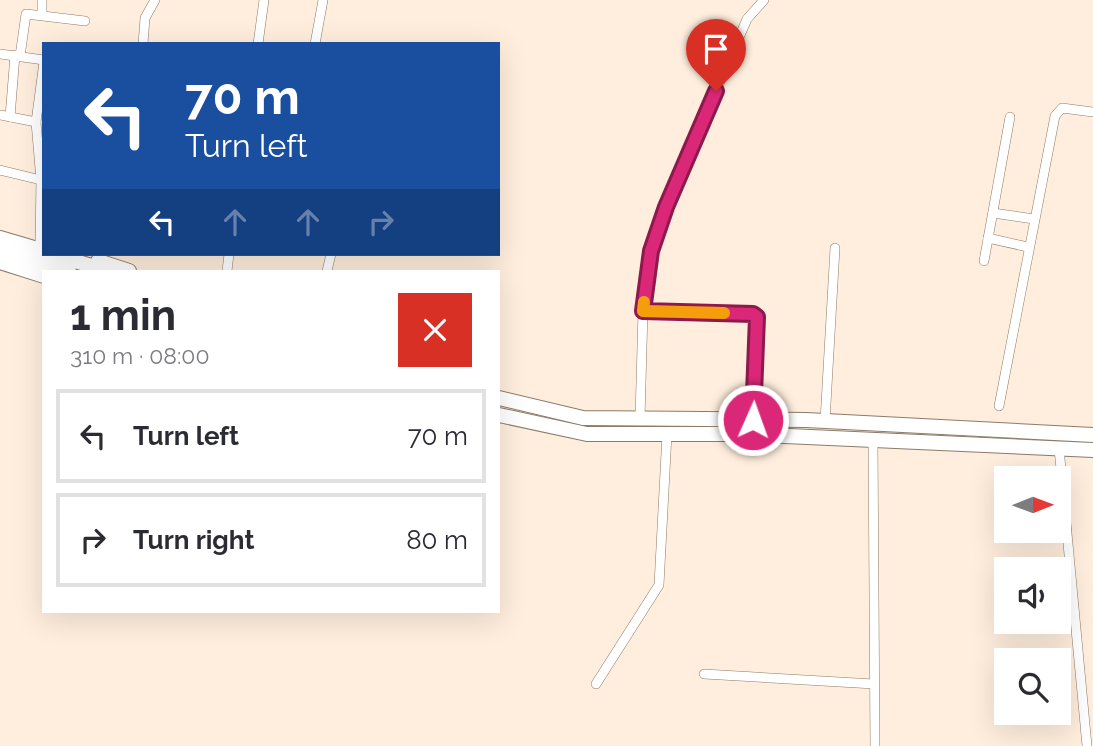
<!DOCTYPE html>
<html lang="en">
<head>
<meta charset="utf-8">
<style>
  body { margin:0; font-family:Raleway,sans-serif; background:#f2f2f3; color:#2b2b33; height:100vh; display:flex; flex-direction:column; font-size:26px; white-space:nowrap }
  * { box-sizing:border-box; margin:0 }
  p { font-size:23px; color:#7c7c81 }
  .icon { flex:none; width:38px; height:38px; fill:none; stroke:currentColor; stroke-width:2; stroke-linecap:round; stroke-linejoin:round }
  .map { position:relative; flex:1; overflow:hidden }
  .sheet { position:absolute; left:42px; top:270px; width:458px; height:343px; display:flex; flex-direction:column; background:#fff; border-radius:0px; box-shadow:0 7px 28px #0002 }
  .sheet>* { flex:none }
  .banner { position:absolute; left:42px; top:42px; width:458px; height:214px; border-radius:0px; box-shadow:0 7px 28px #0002; background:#1a4fa0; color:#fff; overflow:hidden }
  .needle { width:46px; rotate:89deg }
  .fabs { position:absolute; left:994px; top:466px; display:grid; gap:14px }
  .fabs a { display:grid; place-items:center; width:77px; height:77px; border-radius:0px; background:#fff; box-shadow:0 7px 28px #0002; font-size:35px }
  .pin { position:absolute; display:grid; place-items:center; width:60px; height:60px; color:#fff; margin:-72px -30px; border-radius:50% 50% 50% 0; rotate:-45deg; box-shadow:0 0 7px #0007 }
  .pin .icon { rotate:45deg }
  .me { position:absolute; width:77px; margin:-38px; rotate:2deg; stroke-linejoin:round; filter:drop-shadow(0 0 5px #0008) }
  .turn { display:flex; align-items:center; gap:24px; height:147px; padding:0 28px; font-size:32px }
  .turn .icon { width:91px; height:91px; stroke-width:2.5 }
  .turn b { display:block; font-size:49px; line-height:60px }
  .lanes { display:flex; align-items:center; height:66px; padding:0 28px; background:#0003; justify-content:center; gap:35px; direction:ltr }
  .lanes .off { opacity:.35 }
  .round { display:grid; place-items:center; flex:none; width:74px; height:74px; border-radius:0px; background:#f2f2f3 }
  .head { display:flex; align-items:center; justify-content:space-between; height:119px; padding:0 28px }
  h1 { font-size:42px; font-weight:700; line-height:52px }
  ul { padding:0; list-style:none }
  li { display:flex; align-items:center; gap:21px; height:94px; margin:0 14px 10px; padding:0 14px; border:4px solid #e1e1e2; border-radius:0px }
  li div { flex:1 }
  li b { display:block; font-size:26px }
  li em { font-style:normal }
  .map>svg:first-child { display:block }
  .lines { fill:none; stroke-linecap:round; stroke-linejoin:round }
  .minor-casing { stroke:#8d7b68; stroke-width:10 }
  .primary-casing { stroke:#8d7b68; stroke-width:16 }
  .trunk-casing { stroke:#8d7b68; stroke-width:16 }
  .minor { stroke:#fff; stroke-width:9 }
  .primary { stroke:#fff; stroke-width:14 }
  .trunk { stroke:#fff; stroke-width:14 }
  .route-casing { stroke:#8e194d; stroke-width:18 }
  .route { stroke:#db2777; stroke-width:12 }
  .slow { stroke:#f59e0b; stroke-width:12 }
</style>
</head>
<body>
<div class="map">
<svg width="1093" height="746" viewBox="0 0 1093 746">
  <rect width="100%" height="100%" fill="#fed"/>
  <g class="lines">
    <defs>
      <g id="minor">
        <polyline points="42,14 42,0"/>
        <polyline points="143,44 145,18 155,0"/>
        <polyline points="258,44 264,0"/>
        <polyline points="315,44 323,0"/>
        <polyline points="0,54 44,60"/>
        <polyline points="20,56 26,14 85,21"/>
        <polyline points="0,115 36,122"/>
        <polyline points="10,117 15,55"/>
        <polyline points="0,170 41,180"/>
        <polyline points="993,213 1034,219"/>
        <polyline points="988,238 1028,247"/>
        <polyline points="40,244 41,180 36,122 44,62"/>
        <polyline points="984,261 1010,117"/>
        <polyline points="227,271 229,254"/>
        <polyline points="327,271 331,254"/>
        <polyline points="643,311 753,314 757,317 753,420"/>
        <polyline points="999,406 1055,116 1062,108 1093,112"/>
        <polyline points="640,418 643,311 651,251 666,207 747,19 764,0"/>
        <polyline points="825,421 835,248"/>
        <polyline points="873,441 875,746"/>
        <polyline points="1059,448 1087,746"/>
        <polyline points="704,674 874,684"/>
        <polyline points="596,684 659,585 667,434"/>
      </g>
      <g id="primary">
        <polyline points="98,261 129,271"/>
        <polyline points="0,262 44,276"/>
      </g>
      <g id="trunk">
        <polyline points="0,238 44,251"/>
        <polyline points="0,250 69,271"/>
        <polyline points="52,254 108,271"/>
        <polyline points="499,398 583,418 806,420 1093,435"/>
        <polyline points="499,415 587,434 743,434 1093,450"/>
      </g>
    </defs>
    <use href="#minor" class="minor-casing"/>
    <use href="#primary" class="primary-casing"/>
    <use href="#trunk" class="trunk-casing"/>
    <use href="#minor" class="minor"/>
    <use href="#primary" class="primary"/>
    <use href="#trunk" class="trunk"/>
  </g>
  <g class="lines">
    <defs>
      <polyline id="route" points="716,91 666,207 651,251 643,311 753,314 757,317 753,420"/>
    </defs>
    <use href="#route" class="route-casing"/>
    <use href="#route" class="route"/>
    <polyline class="slow" points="644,302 643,311 724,313"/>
  </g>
</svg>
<div class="fabs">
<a><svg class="needle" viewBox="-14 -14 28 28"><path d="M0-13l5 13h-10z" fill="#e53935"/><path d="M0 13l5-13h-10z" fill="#7c7c81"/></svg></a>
<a><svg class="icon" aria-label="sound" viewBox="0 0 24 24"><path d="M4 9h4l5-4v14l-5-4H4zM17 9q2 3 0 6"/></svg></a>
<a><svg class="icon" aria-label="search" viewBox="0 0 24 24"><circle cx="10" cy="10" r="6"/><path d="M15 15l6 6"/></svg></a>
</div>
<div class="pin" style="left:716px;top:91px;background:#d93025"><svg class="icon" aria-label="arrive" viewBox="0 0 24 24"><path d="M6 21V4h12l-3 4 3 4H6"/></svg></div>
<svg class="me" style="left:753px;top:420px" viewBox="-20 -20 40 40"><circle r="17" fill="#db2777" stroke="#fff" stroke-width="3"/><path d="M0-11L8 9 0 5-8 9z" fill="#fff"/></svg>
<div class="banner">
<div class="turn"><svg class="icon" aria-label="left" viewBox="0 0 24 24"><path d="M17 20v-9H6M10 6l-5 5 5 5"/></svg><div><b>70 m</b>Turn left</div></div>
<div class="lanes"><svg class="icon" aria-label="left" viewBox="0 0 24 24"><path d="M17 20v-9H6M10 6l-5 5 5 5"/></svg><svg class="icon off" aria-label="ahead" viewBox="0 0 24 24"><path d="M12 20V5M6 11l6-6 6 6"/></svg><svg class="icon off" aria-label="ahead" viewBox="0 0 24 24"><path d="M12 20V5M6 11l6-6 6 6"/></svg><svg class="icon off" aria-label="right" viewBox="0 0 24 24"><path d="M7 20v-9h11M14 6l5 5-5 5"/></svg></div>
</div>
<section class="sheet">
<div class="head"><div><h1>1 min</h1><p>310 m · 08:00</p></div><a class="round" style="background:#d93025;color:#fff"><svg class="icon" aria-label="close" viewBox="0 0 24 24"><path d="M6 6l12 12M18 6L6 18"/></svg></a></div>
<ul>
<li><svg class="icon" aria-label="left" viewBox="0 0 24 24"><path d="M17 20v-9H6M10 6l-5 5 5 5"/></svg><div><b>Turn left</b></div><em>70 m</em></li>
<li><svg class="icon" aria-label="right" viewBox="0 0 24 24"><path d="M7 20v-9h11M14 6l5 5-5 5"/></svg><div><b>Turn right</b></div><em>80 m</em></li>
</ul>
</section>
</div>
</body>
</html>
